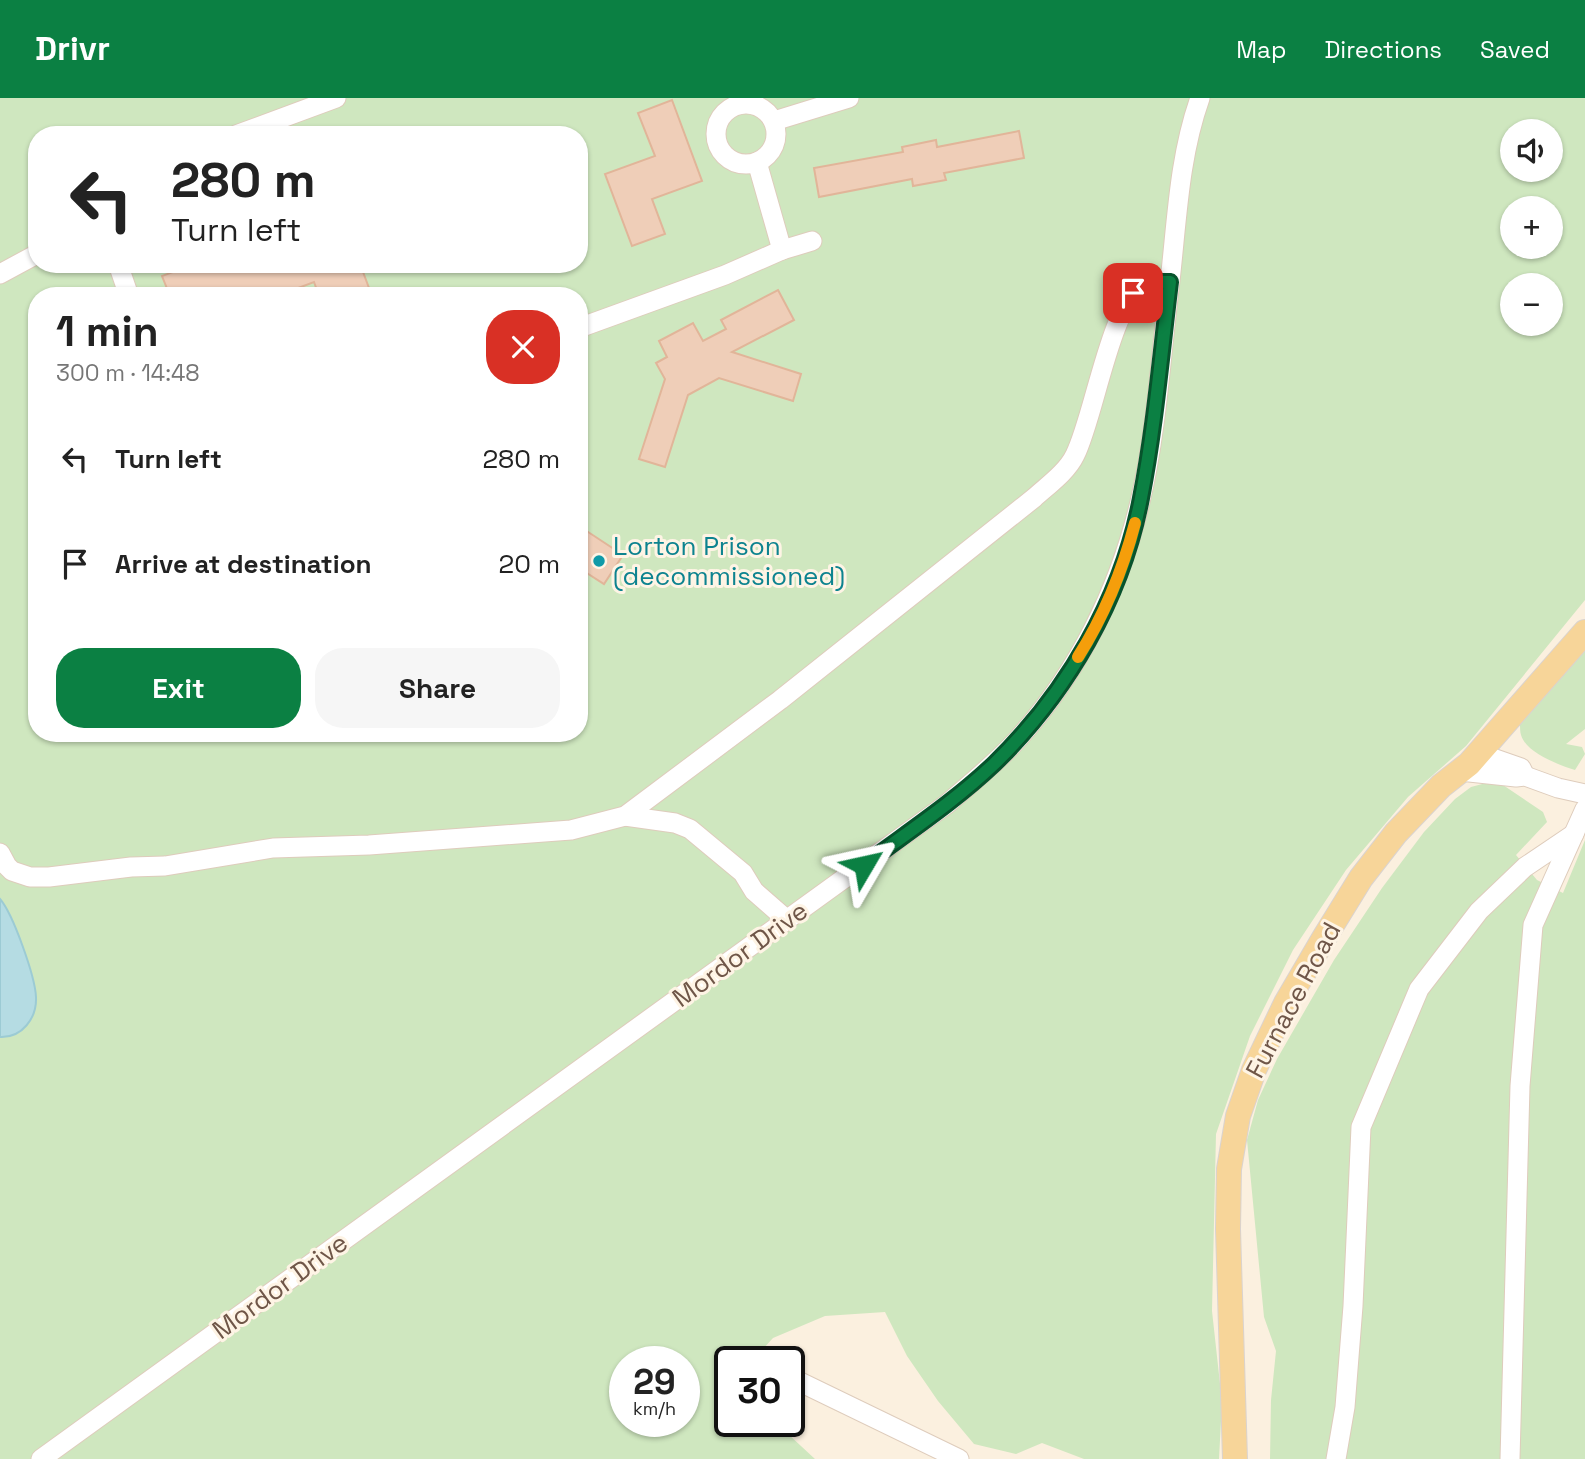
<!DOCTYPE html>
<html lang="en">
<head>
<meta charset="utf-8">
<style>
  body { margin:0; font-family:"Space Grotesk",sans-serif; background:#f6f6f6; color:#222; height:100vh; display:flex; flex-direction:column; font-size:26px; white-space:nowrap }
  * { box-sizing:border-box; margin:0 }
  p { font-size:23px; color:#767676 }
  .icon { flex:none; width:38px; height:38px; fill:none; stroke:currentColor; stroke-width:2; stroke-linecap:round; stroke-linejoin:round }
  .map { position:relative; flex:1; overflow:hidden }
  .details { position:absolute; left:28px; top:189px; width:560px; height:455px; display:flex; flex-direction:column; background:#fff; border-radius:28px; box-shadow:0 2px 5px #0004 }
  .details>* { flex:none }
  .top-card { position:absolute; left:28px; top:28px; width:560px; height:147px; border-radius:28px; box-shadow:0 2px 5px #0004; background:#fff; color:#222; overflow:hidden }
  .tools { position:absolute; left:1500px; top:21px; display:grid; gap:14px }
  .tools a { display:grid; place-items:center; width:63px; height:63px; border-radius:50%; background:#fff; box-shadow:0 2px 5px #0004; font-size:35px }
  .speed { position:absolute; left:609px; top:1248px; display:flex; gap:14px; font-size:35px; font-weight:700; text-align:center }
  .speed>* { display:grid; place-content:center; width:91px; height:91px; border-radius:50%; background:#fff; box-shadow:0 2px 5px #0004; line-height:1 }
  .speed small { font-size:18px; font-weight:400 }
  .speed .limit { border:4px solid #111; border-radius:10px; background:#fff; color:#111 }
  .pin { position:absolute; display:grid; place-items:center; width:60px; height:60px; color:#fff; margin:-30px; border-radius:14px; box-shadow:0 4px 10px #0006 }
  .me { position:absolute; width:77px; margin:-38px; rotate:54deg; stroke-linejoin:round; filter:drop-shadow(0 0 5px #0008) }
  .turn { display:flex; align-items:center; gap:24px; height:147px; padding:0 28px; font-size:32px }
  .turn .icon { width:91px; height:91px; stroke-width:2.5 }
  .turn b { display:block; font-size:49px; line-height:60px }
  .round { display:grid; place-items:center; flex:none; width:74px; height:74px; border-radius:28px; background:#f6f6f6 }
  .summary { display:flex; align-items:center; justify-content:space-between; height:119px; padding:0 28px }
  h1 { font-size:42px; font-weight:700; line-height:52px }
  .action { display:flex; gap:14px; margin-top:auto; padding:14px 28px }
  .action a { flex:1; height:80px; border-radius:28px; background:#0b8043; color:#fff; font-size:28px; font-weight:700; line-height:80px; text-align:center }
  .action a+a { background:#f6f6f6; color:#222 }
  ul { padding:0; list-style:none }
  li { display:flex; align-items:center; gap:21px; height:105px; padding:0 28px }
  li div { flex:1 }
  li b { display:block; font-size:26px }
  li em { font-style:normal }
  header { display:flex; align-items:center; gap:42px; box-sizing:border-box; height:98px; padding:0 35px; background:#0b8043; color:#fff }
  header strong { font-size:33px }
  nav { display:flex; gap:38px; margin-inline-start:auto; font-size:24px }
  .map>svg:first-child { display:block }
  .green { fill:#cfe7bf; fill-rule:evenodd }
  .water { fill:#b5dce3; stroke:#9ccbd4; stroke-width:2 }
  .building { fill:#efceb8; stroke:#e1b599; stroke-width:2 }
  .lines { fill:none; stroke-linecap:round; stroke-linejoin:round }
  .minor-casing { stroke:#deccbc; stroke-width:21 }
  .major-casing { stroke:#dad3cf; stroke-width:26 }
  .minor { stroke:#fff; stroke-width:19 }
  .major { stroke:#f7d599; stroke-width:24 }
  .route-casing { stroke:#07532c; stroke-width:18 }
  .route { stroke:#0b8043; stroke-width:12 }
  .slow { stroke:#f59e0b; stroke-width:12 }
  .culture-dot { fill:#0f9aa8; stroke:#fef4e5; stroke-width:2.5 }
  .labels { text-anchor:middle; stroke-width:6; stroke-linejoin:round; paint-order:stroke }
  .culture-label { font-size:26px; fill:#0d838f; stroke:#fef4e5; text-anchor:start }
  .street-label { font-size:26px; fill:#6f5648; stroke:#fef4e5 }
</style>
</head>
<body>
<header>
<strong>Drivr</strong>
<nav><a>Map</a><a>Directions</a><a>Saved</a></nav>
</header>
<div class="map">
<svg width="1585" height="1361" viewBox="0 0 1585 1361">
  <rect width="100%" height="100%" fill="#fbf0df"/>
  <g class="green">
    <path d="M0,0h1585v502l-119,146 -58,51 -62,73 -53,80 -43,86 -34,98 -4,177 10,91 -3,57h-135l-42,-16 -26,11 -42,-10 -36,-43 -31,-45 -22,-44 -60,4 -52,22 -21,23 -22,1v59h44l41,38h-815zM1512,33h38v39h-38zM37,37h542v129h-542zM1512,110h38v39h-38zM1512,187h38v39h-38zM37,198h542v437h-542zM625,1264h59v59h-59z"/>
    <path d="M1585,548v83l-19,15 16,3 3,7 -10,16c-16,-5 -49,-17 -54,-35 -1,-3 -1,-8 -1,-12z"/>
    <polygon points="1486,685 1503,687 1543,714 1547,724 1516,757 1537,782 1563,795 1585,742 1585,1361 1270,1361 1271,1302 1276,1253 1264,1219 1247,1042 1258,1002 1277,961 1334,862 1382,790 1424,734 1455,701 1471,689"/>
  </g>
  <path class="water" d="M0,801c13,15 35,77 36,98 1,21 -14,41 -36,40z"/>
  <g class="building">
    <polygon points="672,2 702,83 652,101 665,136 632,148 605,76 655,58 638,15"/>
    <polygon points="1019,33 1024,60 944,75 946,82 913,88 912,81 819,99 814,70 903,54 902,49 936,42 937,49"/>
    <polygon points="194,166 249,166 252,173 269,166 360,166 372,198 319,198 314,184 277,198 170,198 162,178"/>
    <polygon points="778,192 794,222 732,254 801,276 793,303 719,280 688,297 665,369 639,361 665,281 656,265 667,259 659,243 693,225 703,243 726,231 721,222"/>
    <polygon points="579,428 623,457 604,486 579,470"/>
  </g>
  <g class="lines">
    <defs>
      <g id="minor">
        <circle cx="746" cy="36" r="30"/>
        <polyline points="774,23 849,0"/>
        <polyline points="236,37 336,0"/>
        <polyline points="757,64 782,152"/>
        <polyline points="118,166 129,198"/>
        <polyline points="0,176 37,156"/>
        <polyline points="579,230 725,177 782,152 812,143"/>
        <polyline points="1478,655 1521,670 1523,674"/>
        <polyline points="1460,673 1516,679 1525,678 1558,690 1585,696"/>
        <polyline points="625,718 675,725 690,731 743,775 754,793 787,822"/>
        <path d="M0,755l7,13 5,5 18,6h19l82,-10 34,-1 108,-18 96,-3 202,-15 54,-14 155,-116 254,-202c13,-12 33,-26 41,-43 19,-37 35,-149 68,-170 7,-5 18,-3 26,-3"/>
        <polyline points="798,1283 959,1361"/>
        <path d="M41,1361l906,-655c24,-21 49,-41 70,-64 61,-67 102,-150 123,-238 17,-71 21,-149 30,-221 7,-61 9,-124 30,-183"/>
        <polyline points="1336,1361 1345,1309 1353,1208 1361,1029 1419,891 1479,813 1525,769 1574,736"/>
        <polyline points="1510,1361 1520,988 1533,827 1585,711"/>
      </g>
      <polyline id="major" points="1235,1361 1228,1131 1229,1071 1238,1018 1254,972 1286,905 1324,840 1361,780 1396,735 1441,688 1469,666 1585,534"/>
    </defs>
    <use href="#minor" class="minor-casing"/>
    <use href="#major" class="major-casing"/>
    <use href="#minor" class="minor"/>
    <use href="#major" class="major"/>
  </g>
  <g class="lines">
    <defs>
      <path id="route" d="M864,767c44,-33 90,-63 130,-101 73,-71 128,-166 147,-266 14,-71 20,-144 29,-216h-24l-13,11"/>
    </defs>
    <use href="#route" class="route-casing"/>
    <use href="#route" class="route"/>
    <path class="slow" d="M1078,559c26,-41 45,-88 57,-134"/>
  </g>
  <circle class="culture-dot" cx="599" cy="463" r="7"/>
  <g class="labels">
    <g class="culture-label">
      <text x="613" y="457">Lorton Prison<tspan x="613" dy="30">(decommissioned)</tspan></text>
    </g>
    <g class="street-label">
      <text transform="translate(740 856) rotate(-36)" y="9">Mordor Drive</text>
      <text transform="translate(1293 902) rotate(-62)" y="9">Furnace Road</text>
      <text transform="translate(280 1188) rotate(-36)" y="9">Mordor Drive</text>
    </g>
  </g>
</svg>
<div class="tools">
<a><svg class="icon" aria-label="sound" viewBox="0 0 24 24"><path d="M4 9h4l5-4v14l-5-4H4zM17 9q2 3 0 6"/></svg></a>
<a>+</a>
<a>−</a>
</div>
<div class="speed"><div>29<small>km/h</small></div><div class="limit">30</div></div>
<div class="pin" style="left:1133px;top:195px;background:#d93025"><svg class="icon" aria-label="arrive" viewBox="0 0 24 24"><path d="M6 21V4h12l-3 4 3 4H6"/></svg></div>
<svg class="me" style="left:864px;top:767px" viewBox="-20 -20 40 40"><path d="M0-17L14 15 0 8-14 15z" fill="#0b8043" stroke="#fff" stroke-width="4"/></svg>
<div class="top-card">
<div class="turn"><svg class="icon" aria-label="left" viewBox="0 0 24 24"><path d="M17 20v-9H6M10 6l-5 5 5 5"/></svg><div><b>280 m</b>Turn left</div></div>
</div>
<section class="details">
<div class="summary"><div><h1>1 min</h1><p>300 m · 14:48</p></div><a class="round" style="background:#d93025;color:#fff"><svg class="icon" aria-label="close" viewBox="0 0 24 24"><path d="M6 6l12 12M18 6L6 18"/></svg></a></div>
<ul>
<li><svg class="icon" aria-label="left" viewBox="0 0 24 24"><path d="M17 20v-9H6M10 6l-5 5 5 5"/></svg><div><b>Turn left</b></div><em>280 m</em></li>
<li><svg class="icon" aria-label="arrive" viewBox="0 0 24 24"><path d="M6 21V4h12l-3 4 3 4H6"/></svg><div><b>Arrive at destination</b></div><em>20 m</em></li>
</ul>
<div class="action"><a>Exit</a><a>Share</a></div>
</section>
</div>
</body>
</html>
